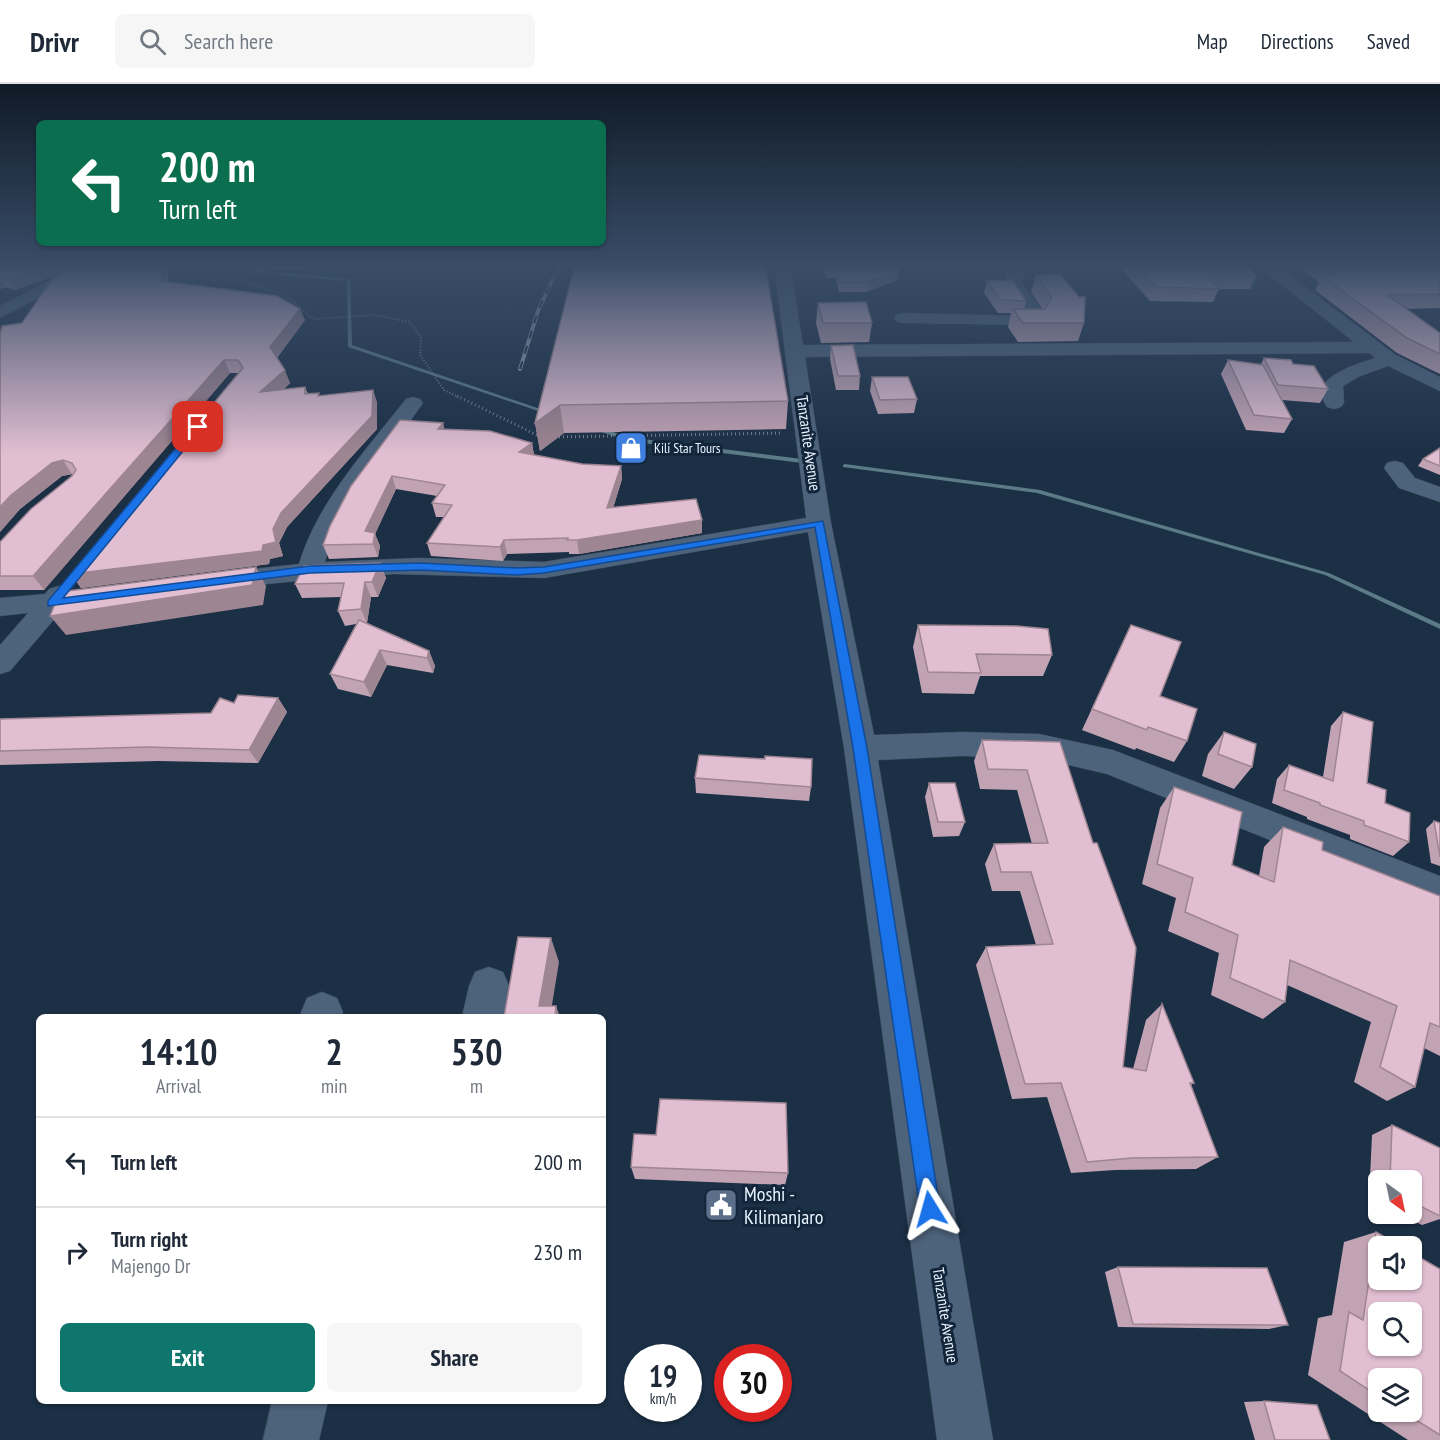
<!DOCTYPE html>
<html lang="en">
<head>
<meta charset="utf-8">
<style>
  body { margin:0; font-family:"PT Sans Narrow",sans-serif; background:#f6f6f7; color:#1f2937; height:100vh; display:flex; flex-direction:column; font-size:22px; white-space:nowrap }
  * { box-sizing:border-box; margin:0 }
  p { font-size:20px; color:#747a83 }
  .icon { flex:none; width:33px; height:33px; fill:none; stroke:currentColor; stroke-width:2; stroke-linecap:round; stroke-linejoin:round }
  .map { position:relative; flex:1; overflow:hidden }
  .panel { position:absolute; left:36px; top:930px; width:570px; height:390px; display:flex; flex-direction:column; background:#fff; border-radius:9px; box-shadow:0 2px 4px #0004 }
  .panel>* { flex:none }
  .hud { position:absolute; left:36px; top:36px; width:570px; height:126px; border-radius:9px; box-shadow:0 2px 4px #0004; background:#0b6e4f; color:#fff; overflow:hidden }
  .needle { width:39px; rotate:147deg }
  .fabs { position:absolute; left:1368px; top:1086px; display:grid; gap:12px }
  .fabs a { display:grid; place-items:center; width:54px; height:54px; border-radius:9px; background:#fff; box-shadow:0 2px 4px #0004; font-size:30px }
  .speed { position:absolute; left:624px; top:1260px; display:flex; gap:12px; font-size:30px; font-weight:700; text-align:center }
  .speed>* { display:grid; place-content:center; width:78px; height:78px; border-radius:50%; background:#fff; box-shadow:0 2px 4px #0004; line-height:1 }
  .speed small { font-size:15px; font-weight:400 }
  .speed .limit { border:9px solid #d22; background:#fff; color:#111 }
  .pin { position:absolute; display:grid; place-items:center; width:51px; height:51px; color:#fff; margin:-26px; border-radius:12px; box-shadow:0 3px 9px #0006 }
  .me { position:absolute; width:66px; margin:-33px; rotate:352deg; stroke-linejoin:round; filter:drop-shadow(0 0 4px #0008) }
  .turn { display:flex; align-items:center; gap:21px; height:126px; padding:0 24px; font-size:27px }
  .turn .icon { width:78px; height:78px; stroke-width:2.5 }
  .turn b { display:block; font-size:42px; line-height:51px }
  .eta { display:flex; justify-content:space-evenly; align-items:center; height:102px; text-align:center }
  .eta b { font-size:36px; font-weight:800; line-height:42px }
  .primary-button { display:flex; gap:12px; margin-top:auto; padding:12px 24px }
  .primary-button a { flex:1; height:69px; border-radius:9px; background:#0f766e; color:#fff; font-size:24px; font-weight:800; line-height:69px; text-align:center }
  .primary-button a+a { background:#f6f6f7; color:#1f2937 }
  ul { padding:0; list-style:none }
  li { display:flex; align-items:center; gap:18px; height:90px; padding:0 24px; border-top:2px solid #e0e1e3 }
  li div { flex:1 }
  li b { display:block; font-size:22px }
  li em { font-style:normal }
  header { display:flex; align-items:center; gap:36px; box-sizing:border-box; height:84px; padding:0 30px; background:#fff; border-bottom:2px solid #e0e1e3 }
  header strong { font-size:28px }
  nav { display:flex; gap:33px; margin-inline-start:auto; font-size:21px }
  .search { width:420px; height:54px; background:#f6f6f7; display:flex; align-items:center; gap:15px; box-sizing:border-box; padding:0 21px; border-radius:9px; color:#747a83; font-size:22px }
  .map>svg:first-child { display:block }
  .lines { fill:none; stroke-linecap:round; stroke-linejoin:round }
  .stream { fill:#5b7b86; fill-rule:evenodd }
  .minor-casing { stroke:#3b4b5d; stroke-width:1 }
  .path-far1 { stroke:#728294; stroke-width:2; stroke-dasharray:1 2; stroke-linecap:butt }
  .path { stroke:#728294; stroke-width:3; stroke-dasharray:1 3; stroke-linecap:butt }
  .minor { fill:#4d627b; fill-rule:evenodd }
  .rail-casing { stroke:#909eae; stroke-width:4 }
  .rail { stroke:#12253a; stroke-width:2; stroke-dasharray:8; stroke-linecap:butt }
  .wall { fill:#c2a3b4; fill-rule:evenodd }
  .shaded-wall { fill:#9e8592 }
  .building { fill:#e1bed1; stroke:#9e8592; stroke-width:1.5; fill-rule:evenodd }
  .route { fill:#1a73e8; stroke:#114b97; stroke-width:1.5 }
  .labels { text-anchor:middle; stroke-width:6; stroke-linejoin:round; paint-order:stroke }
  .far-poi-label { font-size:14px; fill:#e8f2fe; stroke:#12253a; text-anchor:start }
  .street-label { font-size:16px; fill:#e8f2fe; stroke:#12253a }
  .near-poi-label { font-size:20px; fill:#e8f2fe; stroke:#12253a; text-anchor:start }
</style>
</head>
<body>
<header>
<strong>Drivr</strong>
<div class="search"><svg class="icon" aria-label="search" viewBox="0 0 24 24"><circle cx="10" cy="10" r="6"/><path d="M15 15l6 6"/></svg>Search here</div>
<nav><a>Map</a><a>Directions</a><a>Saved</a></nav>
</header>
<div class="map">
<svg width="1440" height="1356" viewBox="0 0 1440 1356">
  <rect width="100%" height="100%" fill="#1b2f45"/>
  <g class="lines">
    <g class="stream">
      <polygon points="193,180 205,180 234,185 350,195 352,261 552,329 547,330 348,263 347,197 234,187"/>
      <polygon points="595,342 628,353 810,376 813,378 810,380 627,357 593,345 592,344"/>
      <polygon points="845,380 1040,406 1329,489 1440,540 1440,545 1325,491 1037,409 843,383 843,381"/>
    </g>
    <defs>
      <g id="minor">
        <polygon points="83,180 104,180 0,234 0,222"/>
        <path d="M774,180h16l13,81 551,-3 -98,-78h19l121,91 44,22v14l-52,-25 -30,11 -15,9 1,17 -3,4 -7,2 -7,-2c-21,-30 28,-42 48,-49l-6,-5 -564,4 26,166 43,212 88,-3 77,2 74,16 327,126v33l-333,-135 -68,-16 -77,-2 -84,4 115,680h-56l-93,-692 -36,-216 -264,46 -150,-4 -76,5 -102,10 -9,-2 -4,-6 4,-6 9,-2 83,-9c19,-63 67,-114 107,-165l7,-2 7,2 3,4c-35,51 -81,98 -98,159l94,-4 125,4 262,-44z"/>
        <polygon points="1013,180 1029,180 1022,193 1022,199 1045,231 1040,241 903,239 897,238 894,234 897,230 903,229 1027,232 1006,199 1006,193"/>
        <polygon points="1395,377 1403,379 1415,394 1440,403 1440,418 1399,404 1384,384 1387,379"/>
        <polygon points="59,502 70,507 100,504 110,507 114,513 110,519 62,526 10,587 0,590 0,561 28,529 0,532 0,514 45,510 49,505"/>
        <polygon points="489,883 503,888 509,902 504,933 462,933 469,902 475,888"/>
        <polygon points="322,908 337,914 343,928 341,933 299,933 307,914"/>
        <polygon points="272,1317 328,1317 319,1356 263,1356"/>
      </g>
    </defs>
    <use href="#minor" class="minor-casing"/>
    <path class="path-far1" d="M164,195c38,0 82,-1 117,15 14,6 21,19 34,25l60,-4 35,7 11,15 -1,18 24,35 16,8"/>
    <g class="path">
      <polyline points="457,312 541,353"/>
      <polyline points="555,353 781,349"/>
    </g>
    <use href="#minor" class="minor"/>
    <defs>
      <polyline id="rail" points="520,285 538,227 560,180"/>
    </defs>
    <use href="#rail" class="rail-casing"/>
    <use href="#rail" class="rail"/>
  </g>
  <g class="wall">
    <polygon points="0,180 54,192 15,206 6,203 0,205"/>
    <polygon points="79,180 168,180 168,198 305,236 277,274 290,299 283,306 305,303 308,310 320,312 373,306 377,319 377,345 287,443 279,459 283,472 270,475 269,480 81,504 71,490 239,289 230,289 44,506 0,506 0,458 73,390 62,392 20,425 0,448 0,250 22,239"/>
    <polygon points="252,180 312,180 308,186 255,187"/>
    <polygon points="575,180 788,317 786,345 564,349 540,367 535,339"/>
    <polygon points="824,180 896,180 899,187 897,196 866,208 839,208 836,194 826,194"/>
    <polygon points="1117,180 1245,180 1257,191 1250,205 1219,205 1213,218 1150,217"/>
    <polygon points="1294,180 1440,180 1440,224 1406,225 1440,249 1440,290 1397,269 1315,206 1319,198"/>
    <polygon points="1036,191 1084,239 1078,257 1018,258 1008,243 1011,229 998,229 984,209 987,197 1026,217 1024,225 1042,225 1031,208"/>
    <polygon points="818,219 872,239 869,258 821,259 816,239"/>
    <polygon points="831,262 860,292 859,306 836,306 830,275"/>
    <polygon points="1264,274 1293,280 1328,305 1320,319 1282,316 1292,335 1284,349 1246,346 1221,290 1228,276 1261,280"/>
    <polygon points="872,293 917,315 914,329 878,330 870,307"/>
    <polygon points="443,339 444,346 532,359 534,371 582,380 621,382 622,395 613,424 702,449 579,470 569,470 569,468 507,470 503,477 431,472 427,459 444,433 436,433 432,419 437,412 396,405 375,450 380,462 378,473 329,475 323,461"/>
    <polygon points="1440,364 1440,391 1418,382 1423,375"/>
    <polygon points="380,479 386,494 378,513 371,513 367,539 429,567 435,582 433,589 387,581 371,613 338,605 330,590 356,540 345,542 338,527 341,513 302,514 295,500"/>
    <polygon points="918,541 1052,571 1043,592 980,592 974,610 922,609 913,563"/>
    <polygon points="1131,541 1160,612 1187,657 1174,678 1136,664 1135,666 1082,646"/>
    <polygon points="278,614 287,628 258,679 158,677 0,681 0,635 211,629 234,619"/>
    <polygon points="1343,628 1367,699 1385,719 1409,758 1393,772 1350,755 1350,751 1307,735 1307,733 1272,719 1277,695 1289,681 1323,693 1331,642"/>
    <polygon points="1224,648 1252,683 1234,705 1202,692 1208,670"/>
    <polygon points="982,656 1060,658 1123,983 1133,985 1146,936 1162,920 1194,999 1191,1001 1218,1073 1196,1085 1115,1086 1071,1089 1047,1013 1012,1015 976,881 986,863 1036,861 1020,807 992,807 985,780 994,760 1032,760 1017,706 980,705 974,677"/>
    <polygon points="695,694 811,703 809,717 696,709"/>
    <polygon points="929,699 965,738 959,752 933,753 925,713"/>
    <polygon points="1174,703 1232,781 1259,792 1264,763 1283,743 1322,766 1440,812 1440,972 1424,964 1415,1003 1387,1017 1354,998 1371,938 1287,901 1285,918 1263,935 1211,911 1219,869 1168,847 1176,814 1142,800 1160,724"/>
    <polygon points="1434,737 1440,739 1440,782 1431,779 1426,745"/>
    <polygon points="1392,1041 1440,1064 1440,1135 1422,1141 1399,1130 1412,1130 1412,1096 1378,1096 1378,1119 1369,1114 1372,1051"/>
    <polygon points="631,1083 788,1089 785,1101 635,1095"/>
    <path d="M1376,1148l64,37v171h-32l-100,-65 10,-57 14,-3 12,-73zM1378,1294l34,34h-34z"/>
    <polygon points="1118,1183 1288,1241 1269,1245 1118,1243 1105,1188"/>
    <polygon points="1264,1317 1330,1356 1255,1356 1244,1318"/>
  </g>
  <g class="shaded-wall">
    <polygon points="49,180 77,180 54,192 15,206 8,194"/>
    <polygon points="163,180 168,180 167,208 161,197"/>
    <polygon points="306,180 312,180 308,186"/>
    <polygon points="899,187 897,196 866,208 867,198"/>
    <polygon points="0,194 6,203 0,205"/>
    <polygon points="300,225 305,236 275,276 270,263"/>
    <polygon points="224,276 230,289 44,506 33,492"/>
    <polygon points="285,286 290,299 265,321 260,308"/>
    <polygon points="373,306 377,319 377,345 287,443 279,459 283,472 270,475 269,480 81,504 71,490 263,461 281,429"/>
    <polygon points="560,321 564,349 540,367 535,339"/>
    <polygon points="443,339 446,352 438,345"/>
    <polygon points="532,359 534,372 519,368"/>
    <polygon points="63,376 72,390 62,392 20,425 0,448 0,423 10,412 52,379"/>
    <polygon points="621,382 622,395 609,438 607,424"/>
    <polygon points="392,392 396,405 375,450 380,462 378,473 373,460 374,452 370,461 365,447"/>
    <polygon points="702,436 702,449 579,470 577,456"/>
    <polygon points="504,456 507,470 503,477 500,463"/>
    <polygon points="380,479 386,494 378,513 372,498"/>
    <polygon points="256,483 266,502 263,521 66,551 50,532"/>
    <polygon points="365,498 371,513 367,539 361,525"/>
    <polygon points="380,566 387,581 371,613 364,598"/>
    <polygon points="429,567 435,582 433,589 427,574"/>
    <polygon points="278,614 287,628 258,679 249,666"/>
    <polygon points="551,854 559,878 550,933 539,922"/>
    <polygon points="556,922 560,933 555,933"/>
  </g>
  <g class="building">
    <polygon points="0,180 49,180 8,194 0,192"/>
    <polygon points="79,180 163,180 161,197 277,212 300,225 270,263 285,286 260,308 305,303 305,310 319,309 318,312 373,306 372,332 281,429 273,445 276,458 263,461 262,467 71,490 243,284 238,276 224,276 33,492 0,492 0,458 31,425 72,392 76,386 72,379 63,376 52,379 10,412 0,423 0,250 2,242 22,239 53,194"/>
    <polygon points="575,180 765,180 788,317 560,321 535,339"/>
    <polygon points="826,180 896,180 899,187 867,198 840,198 837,185 827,185"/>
    <polygon points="1134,180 1245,180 1257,191 1207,191 1219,205 1155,203"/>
    <polygon points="1321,180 1440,180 1440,210 1387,211 1440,249 1440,270 1407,254 1322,192 1337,191"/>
    <polygon points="1060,190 1079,213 1085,213 1084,239 1023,239 1013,225 1045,225 1052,214 1036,191"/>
    <polygon points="1013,196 1026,217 1001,216 987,197"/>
    <polygon points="866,218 872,239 823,239 818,219"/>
    <polygon points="853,261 860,292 838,292 831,262"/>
    <polygon points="1264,274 1291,276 1293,280 1314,282 1328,305 1278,301"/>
    <polygon points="1228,276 1263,281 1292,335 1254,331"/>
    <polygon points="872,293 908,293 917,315 880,316"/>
    <polygon points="400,336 443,339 438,345 490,347 532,359 519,368 582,380 621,382 607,424 696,415 702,436 577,456 567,456 568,454 504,456 500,463 427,459 452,421 432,419 445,401 392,392 365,447 375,449 373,460 323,461 330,442 351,402"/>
    <polygon points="1440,364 1440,382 1423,375"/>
    <polygon points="380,479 372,498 365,498 361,525 338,527 344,499 295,500 304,482"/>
    <polygon points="256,483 252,501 50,532 60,508"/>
    <polygon points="359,536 429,567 427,574 380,566 364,598 330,590"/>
    <polygon points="918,541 1017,542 1048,545 1052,571 976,570 981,589 928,588"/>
    <polygon points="1131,541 1181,558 1160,612 1197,625 1187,657 1148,643 1147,646 1092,625"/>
    <polygon points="238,611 278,614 249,666 147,663 0,667 0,635 211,629 220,614 234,619"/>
    <polygon points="1343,628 1373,638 1367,699 1386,706 1385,719 1410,729 1409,758 1364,741 1364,737 1320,721 1320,719 1284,706 1289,681 1333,697"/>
    <polygon points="1224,648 1256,660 1252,683 1218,670"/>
    <polygon points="982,656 1060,658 1093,759 1097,759 1136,864 1123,983 1146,987 1162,920 1194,999 1190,999 1218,1073 1132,1074 1087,1078 1061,999 1025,1000 986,863 1053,860 1031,788 1001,788 994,760 1048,759 1027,686 988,685"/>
    <polygon points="699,671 765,675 765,672 812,675 811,703 695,694"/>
    <polygon points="929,699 955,699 965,738 938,738"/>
    <polygon points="1174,703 1242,728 1232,781 1274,798 1283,743 1323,758 1322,766 1440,812 1440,943 1430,939 1415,1003 1380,983 1397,922 1290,876 1285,918 1230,894 1238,851 1185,828 1193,794 1157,780"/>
    <polygon points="1434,737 1440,739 1440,773"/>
    <polygon points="518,853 551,854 539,922 556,922 555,933 504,933"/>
    <polygon points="660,1015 786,1019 788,1089 631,1083 634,1050 656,1051"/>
    <polygon points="1392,1041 1440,1064 1440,1132 1412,1118 1412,1096 1390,1096"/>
    <path d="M1376,1148l24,14h-22v34h34v-27l28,16v166l-37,-23h9v-34h-34v18l-38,-25 9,-59 14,8zM1378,1228h34v34h-34z"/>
    <polygon points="1118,1183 1267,1184 1288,1241 1133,1240"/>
    <polygon points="1264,1317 1317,1321 1330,1356 1275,1356"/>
  </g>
  <linearGradient id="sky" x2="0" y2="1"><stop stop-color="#0f1a26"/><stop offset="0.49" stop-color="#394d68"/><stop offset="1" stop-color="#394d68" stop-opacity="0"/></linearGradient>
  <rect width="1440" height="370" fill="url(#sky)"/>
  <polygon class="route" points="198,340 203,343 201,345 63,514 310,482 421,479 517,484 544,483 823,437 867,664 940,1125 937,1133 930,1135 923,1133 920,1125 853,664 815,443 544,489 517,491 421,486 310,489 48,522 48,517 195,341"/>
  <defs>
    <symbol id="shop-square" viewBox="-11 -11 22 22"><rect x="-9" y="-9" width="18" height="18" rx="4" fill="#3f7fe0" stroke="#12253a"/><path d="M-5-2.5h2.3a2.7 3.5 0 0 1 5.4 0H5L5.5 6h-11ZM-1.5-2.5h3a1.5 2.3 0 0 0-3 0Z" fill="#fff"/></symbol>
    <symbol id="civic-square" viewBox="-11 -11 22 22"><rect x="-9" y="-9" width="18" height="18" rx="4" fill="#5c6f8a" stroke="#12253a"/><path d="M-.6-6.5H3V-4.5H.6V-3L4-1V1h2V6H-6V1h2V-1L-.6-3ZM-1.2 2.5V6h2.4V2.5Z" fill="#fff"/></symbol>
  </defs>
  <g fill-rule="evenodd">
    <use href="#shop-square" x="612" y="345" width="38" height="38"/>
    <use href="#civic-square" x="702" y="1102" width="38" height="38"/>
  </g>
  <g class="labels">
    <g class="far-poi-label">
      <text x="654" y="369">Kili Star Tours</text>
    </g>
    <g class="street-label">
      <text transform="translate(809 359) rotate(82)" y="6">Tanzanite Avenue</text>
      <text transform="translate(946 1231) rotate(81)" y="6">Tanzanite Avenue</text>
    </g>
    <g class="near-poi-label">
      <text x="744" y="1117">Moshi -<tspan x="744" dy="23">Kilimanjaro</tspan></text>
    </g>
  </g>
</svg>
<div class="fabs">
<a><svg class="needle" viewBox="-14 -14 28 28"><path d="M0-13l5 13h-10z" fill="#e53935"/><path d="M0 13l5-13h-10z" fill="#747a83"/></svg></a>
<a><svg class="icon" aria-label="sound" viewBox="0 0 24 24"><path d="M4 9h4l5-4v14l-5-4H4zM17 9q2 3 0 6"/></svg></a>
<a><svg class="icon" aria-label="search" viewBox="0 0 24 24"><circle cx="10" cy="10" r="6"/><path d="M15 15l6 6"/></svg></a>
<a><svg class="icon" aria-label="layers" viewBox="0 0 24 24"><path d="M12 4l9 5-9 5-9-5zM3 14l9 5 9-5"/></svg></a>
</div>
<div class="speed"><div>19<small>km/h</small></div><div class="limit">30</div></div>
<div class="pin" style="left:198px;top:343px;background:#d93025"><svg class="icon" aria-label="arrive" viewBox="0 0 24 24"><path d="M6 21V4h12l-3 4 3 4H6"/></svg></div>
<svg class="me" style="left:930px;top:1125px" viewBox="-20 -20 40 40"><path d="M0-17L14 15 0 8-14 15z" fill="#1a73e8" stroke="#fff" stroke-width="4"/></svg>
<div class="hud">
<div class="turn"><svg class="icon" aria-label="left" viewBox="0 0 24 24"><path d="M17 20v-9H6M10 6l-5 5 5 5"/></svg><div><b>200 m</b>Turn left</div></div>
</div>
<section class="panel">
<div class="eta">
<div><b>14:10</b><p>Arrival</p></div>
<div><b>2</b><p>min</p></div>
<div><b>530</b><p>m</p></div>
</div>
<ul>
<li><svg class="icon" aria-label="left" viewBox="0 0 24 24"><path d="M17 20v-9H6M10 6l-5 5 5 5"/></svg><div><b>Turn left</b></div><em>200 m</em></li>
<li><svg class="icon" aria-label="right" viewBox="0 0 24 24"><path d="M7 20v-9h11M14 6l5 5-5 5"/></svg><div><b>Turn right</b><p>Majengo Dr</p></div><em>230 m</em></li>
</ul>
<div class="primary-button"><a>Exit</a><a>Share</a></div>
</section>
</div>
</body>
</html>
